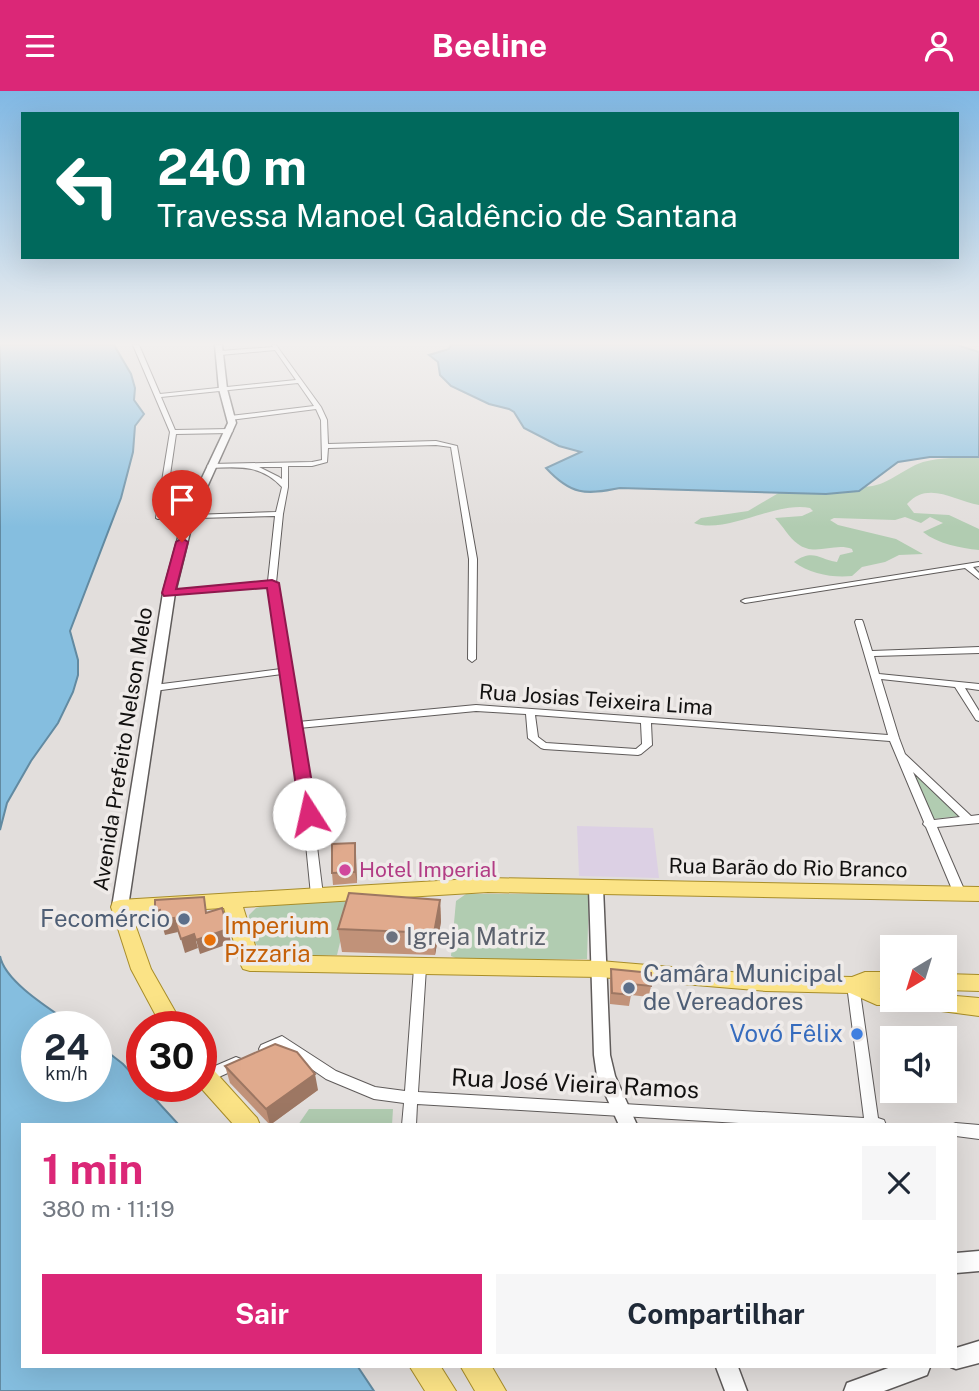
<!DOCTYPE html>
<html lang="pt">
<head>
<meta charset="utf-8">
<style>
  body { margin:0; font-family:"Public Sans",sans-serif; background:#f6f6f7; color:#1f2937; height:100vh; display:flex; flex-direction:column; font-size:26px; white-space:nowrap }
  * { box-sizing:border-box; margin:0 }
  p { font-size:23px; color:#747a83 }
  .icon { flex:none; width:38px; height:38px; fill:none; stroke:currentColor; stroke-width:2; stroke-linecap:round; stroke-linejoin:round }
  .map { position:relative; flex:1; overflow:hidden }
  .drawer { position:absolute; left:21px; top:1032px; width:936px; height:245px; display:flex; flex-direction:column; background:#fff; border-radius:0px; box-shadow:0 7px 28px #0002 }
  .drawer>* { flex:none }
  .hud { position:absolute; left:21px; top:21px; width:938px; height:147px; border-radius:0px; box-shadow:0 7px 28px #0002; background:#00695c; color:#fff; overflow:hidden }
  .needle { width:46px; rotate:218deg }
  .tools { position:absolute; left:880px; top:844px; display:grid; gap:14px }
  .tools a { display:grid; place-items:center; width:77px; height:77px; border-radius:0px; background:#fff; box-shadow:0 7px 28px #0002; font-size:35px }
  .speed { position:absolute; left:21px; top:920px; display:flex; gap:14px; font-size:35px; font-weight:700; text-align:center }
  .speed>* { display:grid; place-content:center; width:91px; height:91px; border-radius:50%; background:#fff; box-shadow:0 7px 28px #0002; line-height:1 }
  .speed small { font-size:18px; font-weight:400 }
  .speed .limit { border:10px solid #d22; background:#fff; color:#111 }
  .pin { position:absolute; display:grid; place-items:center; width:60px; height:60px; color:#fff; margin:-72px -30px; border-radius:50% 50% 50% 0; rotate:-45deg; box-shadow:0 0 7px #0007 }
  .pin .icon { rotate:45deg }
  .me { position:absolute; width:77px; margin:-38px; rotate:350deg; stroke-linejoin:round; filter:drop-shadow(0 0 5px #0008) }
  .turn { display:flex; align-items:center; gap:24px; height:147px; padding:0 21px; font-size:32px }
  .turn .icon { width:91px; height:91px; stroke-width:2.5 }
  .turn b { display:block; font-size:49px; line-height:60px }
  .round { display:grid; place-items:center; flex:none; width:74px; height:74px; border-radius:0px; background:#f6f6f7 }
  .overview { display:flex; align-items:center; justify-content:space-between; height:119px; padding:0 21px }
  h1 { font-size:42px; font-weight:700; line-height:52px; color:#db2777 }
  .cta { display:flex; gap:14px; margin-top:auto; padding:14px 21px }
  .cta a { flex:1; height:80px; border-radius:0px; background:#db2777; color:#fff; font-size:28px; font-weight:700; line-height:80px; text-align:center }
  .cta a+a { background:#f6f6f7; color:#1f2937 }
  header { display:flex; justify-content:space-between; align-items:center; height:91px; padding:0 21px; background:#db2777; color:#fff; font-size:32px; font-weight:700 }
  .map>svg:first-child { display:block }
  .education { fill:#dcd0e4 }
  .green { fill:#b1ccb1 }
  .water { fill:#85bedf; stroke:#628aa1; stroke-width:2 }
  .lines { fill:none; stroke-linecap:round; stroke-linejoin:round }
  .minor-casing { stroke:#5f5b5a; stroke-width:2 }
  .tertiary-casing { stroke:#5f5b5a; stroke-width:3 }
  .secondary-casing { stroke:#5f5b5a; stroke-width:3 }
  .primary-casing { stroke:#a88d29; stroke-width:2 }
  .minor { fill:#fff; fill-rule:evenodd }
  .tertiary { fill:#fff; fill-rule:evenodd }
  .secondary { fill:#fff; fill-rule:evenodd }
  .primary { fill:#fbe386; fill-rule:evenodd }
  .wall { fill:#c19279 }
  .shaded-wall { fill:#9d7763 }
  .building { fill:#e0aa8d; stroke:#9d7763; stroke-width:2 }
  .route { fill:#db2777; stroke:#8e194d; stroke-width:2 }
  .hotel-dot { fill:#d1479c; stroke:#efebe9; stroke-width:2.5 }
  .service-dot { fill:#5c6f8a; stroke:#efebe9; stroke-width:2.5 }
  .worship-dot { fill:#6b7280; stroke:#efebe9; stroke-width:2.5 }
  .food-dot { fill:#e8710a; stroke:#efebe9; stroke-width:2.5 }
  .shop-dot { fill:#3f7fe0; stroke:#efebe9; stroke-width:2.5 }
  .labels { text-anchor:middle; stroke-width:7; stroke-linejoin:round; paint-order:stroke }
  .street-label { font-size:21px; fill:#121110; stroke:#efebe9 }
  .hotel-label { font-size:21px; fill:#b23c85; stroke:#efebe9; text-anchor:start }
  .near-service-label { font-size:24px; fill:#4e5e75; stroke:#efebe9; text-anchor:end }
  .near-food-label { font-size:24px; fill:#c56008; stroke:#efebe9; text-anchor:start }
  .near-worship-label { font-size:24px; fill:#5b616d; stroke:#efebe9; text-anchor:start }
  .near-shop-label { font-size:24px; fill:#366cbe; stroke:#efebe9; text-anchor:end }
  .near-street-label { font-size:24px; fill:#121110; stroke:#efebe9 }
</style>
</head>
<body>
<header><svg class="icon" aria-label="menu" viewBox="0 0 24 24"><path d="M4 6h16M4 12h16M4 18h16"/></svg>Beeline<svg class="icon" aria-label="person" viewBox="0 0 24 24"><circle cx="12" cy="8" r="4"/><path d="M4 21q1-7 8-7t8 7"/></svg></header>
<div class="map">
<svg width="979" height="1300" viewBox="0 0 979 1300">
  <rect width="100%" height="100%" fill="#e2dedc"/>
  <polygon class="education" points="577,735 653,737 659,787 579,785"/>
  <g class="green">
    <path d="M979,366v48c-24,-4 -51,-25 -72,-1l7,9 35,2 30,14v21c-19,-2 -41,-6 -56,-18l20,-9 -13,-6 -9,6 -16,-6 -10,3 -61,-2 -4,2 8,5 58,14 27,15 -24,1 -14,7 -23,5 -10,9c-19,2 -42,-2 -58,-14 20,-14 25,-2 43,0l3,-7 13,-3 -1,-3c-18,-7 -37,8 -54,-5 -10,-7 -14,-17 -23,-26l27,-2 11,-5 -3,-3c-34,-7 -85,27 -116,15l7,-5 47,-7 34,-20 74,-5c28,5 43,-16 67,-24 18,-5 38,-4 56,-5z"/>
    <polygon points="909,675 960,725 932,728"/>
    <polygon points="466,803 589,803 587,868 458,868 451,865 456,810"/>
    <path d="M350,810l-13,54c-36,0 -91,15 -88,-40l7,-7 11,-3z"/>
    <polygon points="309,1018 393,1018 392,1034 298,1034"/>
  </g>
  <g class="water">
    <polygon points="0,254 114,254 131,283 135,297 134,309 144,323 135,335 133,361 121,407 70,540 78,569 78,584 73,601 58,632 31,670 7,712 0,739"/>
    <path d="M451,254h506l22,7v105h-49l-32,5 -39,29 -33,3 -206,-6c-35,7 -49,7 -74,-20l35,-16 -22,-6 -35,-18 -10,-16 -5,-3 -20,-5 -38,-18 -11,-11 -2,-13 -9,-7 20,-6z"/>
    <path d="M0,865c5,27 55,56 76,71h-39v60h59v-44l27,21 56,61h-156v242h335l16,24h-374z"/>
  </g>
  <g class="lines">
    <defs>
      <g id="minor">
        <path d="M133,254h6l21,49 136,-14 -21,-30 -55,5 -3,-2 3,-2 53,-4 -1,-2h4l45,62 6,13 1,24 108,-3 21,5 20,113 -1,100 -4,3 -4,-3 1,-100 -18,-112 -15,-2 -108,3 -1,14 -15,4h-24v21l-5,27 -7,69 22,139 178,-17 412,30 -33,-113 1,-2h6l1,2 9,29 107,-4v6l-105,3 5,18 100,10v6l-14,-2 14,23v10l-3,-1 -21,-33 -74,-8 18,59 6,16 66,62 8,-1v8l-42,4 29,67 -2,3 -4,1 -4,-1 -2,-3 -28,-67 -3,-3 1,-2 -34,-81 -239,-18 1,22 -11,9 -3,1 -94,-6 -3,-1 -13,-10 -2,-24 -50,-3 -177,17 14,86 10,81 -2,3 -4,1 -4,-1 -2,-3 -8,-81 -21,-140 -128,17 -5,-3 5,-3 127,-16 -12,-83 -100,9 -4,-2 4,-2 99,-10 7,-65 -117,3 -2,-1 14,-86zM298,292l16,23 -84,10 -3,2 3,2 86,-11 5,11 1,40 -10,2 -102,2 -3,2 3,2c28,-1 51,-4 72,19l-6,25 -112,4 12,-82 54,-1 3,-2 -3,-2 -55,1 -14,-33zM259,376h23v12l-3,-2zM535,624l106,8 1,21 -6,5 -90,-6 -8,-6zM913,681l47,45 -26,3z"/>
        <polygon points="979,471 979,475 973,476 979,482 979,488 965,477 745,512 741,510 745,508"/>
        <polygon points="420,872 424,874 426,877 418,1001 864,1027 847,894 849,890 853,889 857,890 859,894 878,1027 884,1029 886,1034 773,1034 417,1013 416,1034 402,1034 404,1012 374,1008 326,988 281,957 266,964 261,962 259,958 261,954 282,945 336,980 375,996 405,1000 414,877 416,874"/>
        <polygon points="236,966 241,968 243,972 241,976 210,990 205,992 201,991 201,981"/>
        <polygon points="956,1032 979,1034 979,1048 956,1045 956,1034 951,1034"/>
      </g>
      <g id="tertiary">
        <polygon points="596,791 601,792 603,796 610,964 615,985 637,1034 619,1034 597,985 594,964 589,796 591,792"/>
        <polygon points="979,1160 979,1180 956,1182 956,1162"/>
        <polygon points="979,1250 979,1272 956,1278 951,1276 956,1276 956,1257"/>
        <polygon points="716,1276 738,1276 747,1300 725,1300"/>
        <polygon points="891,1276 930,1276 927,1284 884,1300 844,1300 847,1292"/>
      </g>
      <polygon id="secondary" points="215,254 222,254 227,298 236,332 194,425 175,502 128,816 126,820 120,822 114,820 112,816 163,502 184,425 228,332 219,298"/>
      <g id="primary">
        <polygon points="488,787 979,796 979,810 488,801 243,816 258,864 600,870 766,884 852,886 865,881 892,881 892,897 879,897 892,899 892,908 945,908 945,904 979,907 979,925 896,914 877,914 850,902 766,900 600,886 250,880 243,878 240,872 224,817 131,822 151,878 184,936 162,936 131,878 111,816 113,811 120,809"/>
        <polygon points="945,883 979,884 979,900 945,899"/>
        <polygon points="201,971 209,974 257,1027 260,1034 234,1034 200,996"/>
        <polygon points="410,1276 441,1276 456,1300 425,1300"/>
        <polygon points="461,1276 492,1276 506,1300 475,1300"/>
      </g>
    </defs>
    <use href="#minor" class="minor-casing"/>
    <use href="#tertiary" class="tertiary-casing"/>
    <use href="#secondary" class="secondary-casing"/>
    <use href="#primary" class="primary-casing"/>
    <use href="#minor" class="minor"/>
    <use href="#tertiary" class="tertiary"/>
    <use href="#secondary" class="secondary"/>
    <use href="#primary" class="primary"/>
  </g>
  <g class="wall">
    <polygon points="355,752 357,792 333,794 332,782"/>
    <polygon points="440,809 441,831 435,864 342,861 338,838"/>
    <polygon points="611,878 651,895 649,906 631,904 629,915 610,913 610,889"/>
    <polygon points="225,975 318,999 270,1034 230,992"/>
  </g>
  <g class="shaded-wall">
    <polygon points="355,752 356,763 357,792 355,781"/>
    <polygon points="440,809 441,831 435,864 434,842"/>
    <polygon points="160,819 174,827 178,841 165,844 162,834 160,835 155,820"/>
    <polygon points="228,838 231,852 200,863 196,849"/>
    <polygon points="194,843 198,857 185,862 181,848"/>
    <polygon points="315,983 318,999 270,1034 266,1018"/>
  </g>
  <g class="building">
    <polygon points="355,752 355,781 332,782 332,753"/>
    <polygon points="349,802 440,809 434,842 338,838"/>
    <polygon points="204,806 206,822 222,817 228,838 196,849 194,843 181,848 174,827 161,830 160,819 155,820 155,809"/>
    <polygon points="611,878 651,882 651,895 631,893 631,904 612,902"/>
    <polygon points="275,953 297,961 315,983 266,1018 225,975"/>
  </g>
  <linearGradient id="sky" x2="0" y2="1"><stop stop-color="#80b8e4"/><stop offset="0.58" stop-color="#f2f0ef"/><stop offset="1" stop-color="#f2f0ef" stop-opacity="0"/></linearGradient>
  <rect width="979" height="436" fill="url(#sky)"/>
  <polygon class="route" points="182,447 188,451 176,498 272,489 279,492 317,723 315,727 309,729 300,723 267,497 164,505 162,502 176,451"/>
  <circle class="hotel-dot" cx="345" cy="779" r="7"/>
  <g class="service-dot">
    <circle cx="184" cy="828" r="7"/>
    <circle cx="629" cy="897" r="7"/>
  </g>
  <circle class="worship-dot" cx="392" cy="846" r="7"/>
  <circle class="food-dot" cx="210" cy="849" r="7"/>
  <circle class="shop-dot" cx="857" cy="943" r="7"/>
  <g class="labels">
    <g class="street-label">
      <text transform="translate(596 609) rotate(4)" y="7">Rua Josias Teixeira Lima</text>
      <text transform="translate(123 658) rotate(-81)" y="7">Avenida Prefeito Nelson Melo</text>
      <text transform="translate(788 777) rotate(1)" y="7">Rua Barão do Rio Branco</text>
    </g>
    <g class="hotel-label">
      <text x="359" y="786">Hotel Imperial</text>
    </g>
    <g class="near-service-label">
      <text x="170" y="836">Fecomércio</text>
      <text x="643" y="891" text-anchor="start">Camâra Municipal<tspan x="643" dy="28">de Vereadores</tspan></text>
    </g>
    <g class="near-food-label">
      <text x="224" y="843">Imperium<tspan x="224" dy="28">Pizzaria</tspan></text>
    </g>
    <g class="near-worship-label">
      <text x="406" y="854">Igreja Matriz</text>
    </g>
    <g class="near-shop-label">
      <text x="843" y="951">Vovó Fêlix</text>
    </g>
    <g class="near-street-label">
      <text transform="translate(575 993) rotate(3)" y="8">Rua José Vieira Ramos</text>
    </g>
  </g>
</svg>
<div class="tools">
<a><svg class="needle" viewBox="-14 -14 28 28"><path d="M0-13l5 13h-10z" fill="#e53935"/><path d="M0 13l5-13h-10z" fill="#747a83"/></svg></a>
<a><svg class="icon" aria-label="sound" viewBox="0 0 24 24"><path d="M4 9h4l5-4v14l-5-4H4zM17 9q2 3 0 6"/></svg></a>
</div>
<div class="speed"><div>24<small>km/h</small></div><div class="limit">30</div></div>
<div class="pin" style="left:182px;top:451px;background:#d93025"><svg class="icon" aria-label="arrive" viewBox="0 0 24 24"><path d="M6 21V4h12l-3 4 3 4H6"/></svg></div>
<svg class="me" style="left:309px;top:723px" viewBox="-20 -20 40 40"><circle r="19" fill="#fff"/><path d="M0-13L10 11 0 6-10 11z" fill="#db2777"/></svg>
<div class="hud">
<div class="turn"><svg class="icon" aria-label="left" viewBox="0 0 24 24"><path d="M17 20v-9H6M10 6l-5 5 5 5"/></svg><div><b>240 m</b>Travessa Manoel Galdêncio de Santana</div></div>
</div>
<section class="drawer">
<div class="overview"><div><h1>1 min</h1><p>380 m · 11:19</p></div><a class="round"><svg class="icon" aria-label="close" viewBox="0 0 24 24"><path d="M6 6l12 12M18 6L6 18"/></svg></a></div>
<div class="cta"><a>Sair</a><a>Compartilhar</a></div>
</section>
</div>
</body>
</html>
